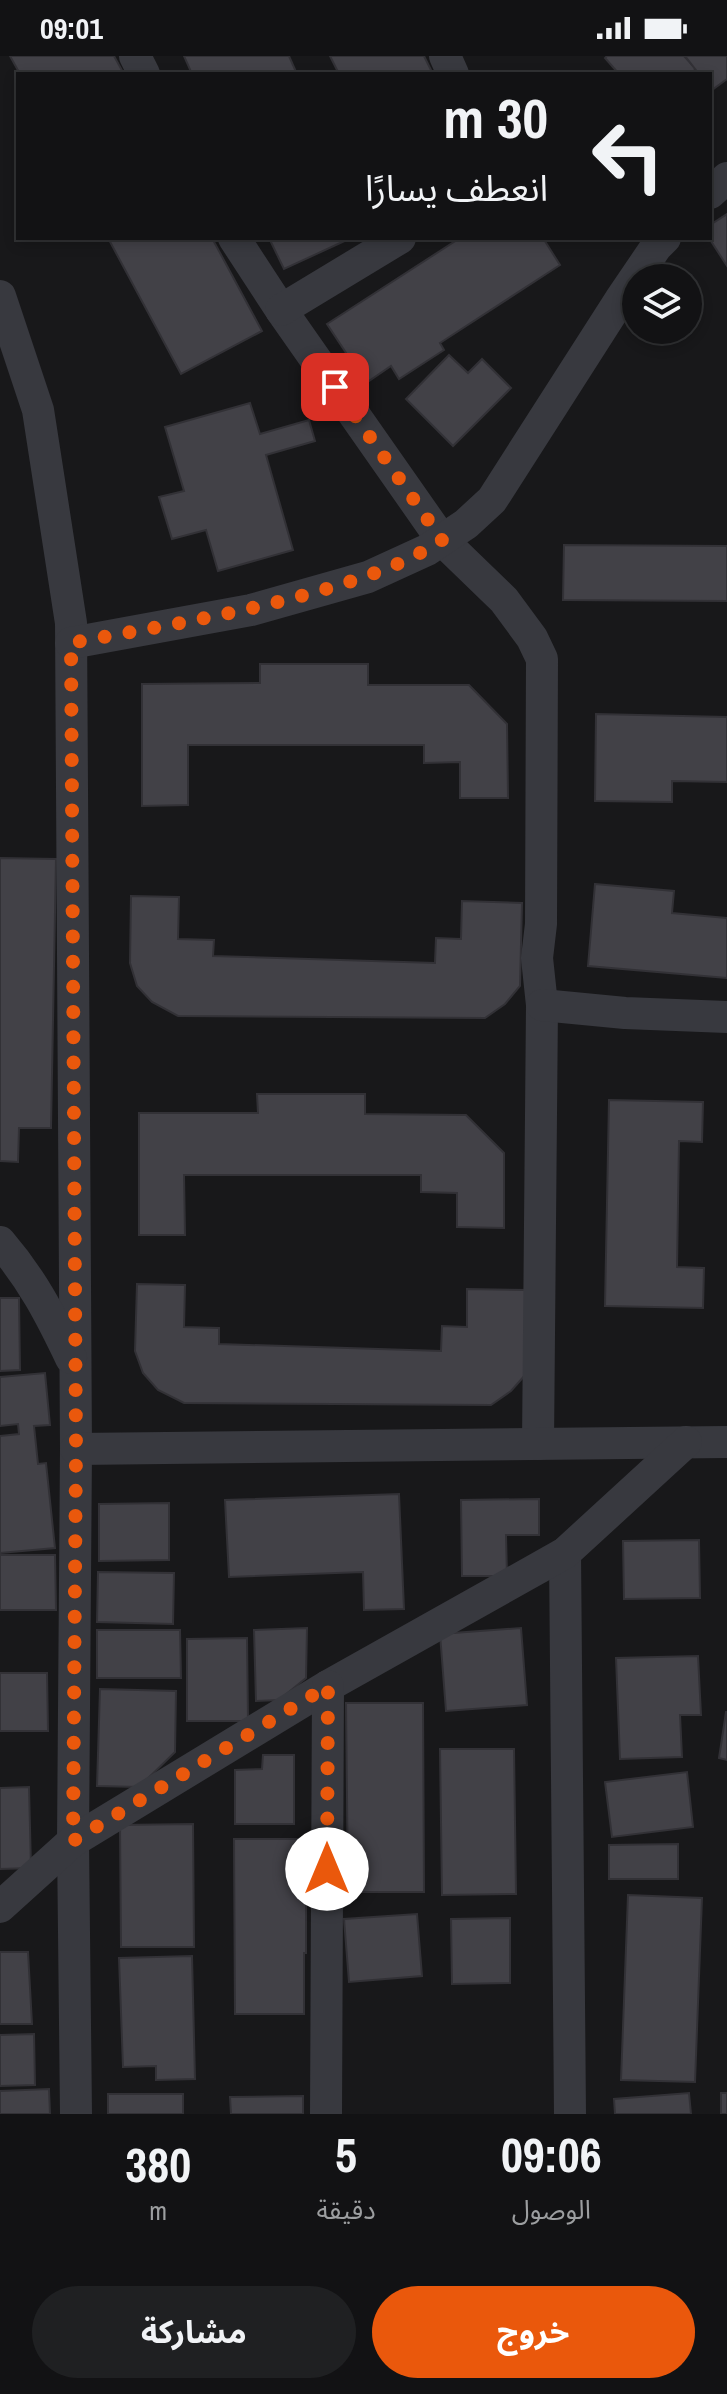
<!DOCTYPE html>
<html lang="ar">
<head>
<meta charset="utf-8">
<style>
  body { margin:0; font-family:"Archivo Narrow","Noto Sans Arabic",sans-serif; background:#1f2022; color:#f1f3f6; direction:rtl; height:100vh; display:flex; flex-direction:column; font-size:30px; white-space:nowrap }
  * { box-sizing:border-box; margin:0 }
  p { font-size:26px; color:#9c9ea0 }
  .icon { flex:none; width:44px; height:44px; fill:none; stroke:currentColor; stroke-width:2; stroke-linecap:round; stroke-linejoin:round }
  .map { position:relative; height:2058px; overflow:hidden; direction:ltr }
  .side { display:flex; flex-direction:column; background:#121214; flex:1 }
  .side>* { flex:none }
  .banner { position:absolute; left:16px; top:16px; width:696px; height:168px; border-radius:0px; box-shadow:0 4px 12px #0003,0 0 0 2px #313234; direction:rtl; background:#121214; color:#f1f3f6; overflow:hidden }
  .tools { position:absolute; left:622px; top:208px; display:grid; gap:16px }
  .tools a { display:grid; place-items:center; width:80px; height:80px; border-radius:50%; background:#121214; box-shadow:0 4px 12px #0003,0 0 0 2px #313234; font-size:40px }
  .pin { position:absolute; display:grid; place-items:center; width:68px; height:68px; color:#fff; margin:-34px; border-radius:16px; box-shadow:0 4px 12px #0006 }
  .me { position:absolute; width:88px; margin:-44px; rotate:0deg; stroke-linejoin:round; filter:drop-shadow(0 0 6px #0008) }
  .turn { display:flex; align-items:center; gap:28px; height:168px; padding:0 32px; font-size:36px }
  .turn .icon { width:104px; height:104px; stroke-width:2.5 }
  .turn b { display:block; font-size:56px; line-height:68px }
  .eta { display:flex; justify-content:space-evenly; align-items:center; height:136px; text-align:center }
  .eta b { font-size:48px; font-weight:700; line-height:56px }
  .action { display:flex; gap:16px; margin-top:auto; padding:16px 32px }
  .action a { flex:1; height:92px; border-radius:48px; background:#ea580c; color:#fff; font-size:32px; font-weight:700; line-height:92px; text-align:center }
  .action a+a { background:#1f2022; color:#f1f3f6 }
  .status { display:flex; justify-content:space-between; align-items:center; height:56px; padding:0 40px; background:#121214; direction:ltr }
  .status svg { height:22px; fill:currentColor }
  .map>svg:first-child { display:block }
  .building { fill:#424147; stroke:#323136; stroke-width:2 }
  .lines { fill:none; stroke-linecap:round; stroke-linejoin:round }
  .minor { stroke:#38393f; stroke-width:32 }
  .route { stroke:#ea580c; stroke-width:14; stroke-dasharray:0 25.2 }
</style>
</head>
<body>
<div class="status"><b>09:01</b><svg viewBox="0 0 49 12"><path d="M0 12V9h3v3zM5 12V6h3v6zM10 12V3h3v9zM15 12V0h3v12zM26 1h20v11H26zM47 4h2v5h-2z"/></svg></div>
<div class="map">
<svg width="727" height="2058" viewBox="0 0 727 2058">
  <rect width="100%" height="100%" fill="#18181a"/>
  <g class="building">
    <polygon points="10,0 114,0 124,18 20,18"/>
    <polygon points="184,0 289,0 297,18 192,18"/>
    <polygon points="330,0 424,0 433,18 339,18"/>
    <polygon points="607,0 684,0 696,13 690,18 619,18 605,2"/>
    <polygon points="685,0 727,0 727,23 712,34 710,31 710,18 699,18"/>
    <polygon points="727,158 727,210 709,182 710,169"/>
    <polygon points="108,182 212,182 262,275 181,318"/>
    <polygon points="269,182 351,182 284,213"/>
    <polygon points="460,182 543,182 560,209 440,287 444,294 399,323 391,310 366,327 327,268"/>
    <polygon points="449,299 468,317 482,303 511,332 453,390 406,343"/>
    <polygon points="250,347 260,378 309,364 315,385 266,399 293,494 218,515 206,474 172,483 159,441 184,435 165,371"/>
    <polygon points="564,489 727,490 727,545 563,544"/>
    <polygon points="260,608 368,608 368,629 469,629 507,668 508,742 460,742 460,706 424,707 424,689 188,689 188,749 142,750 142,628 260,627"/>
    <polygon points="596,658 727,661 727,726 672,725 672,746 595,745"/>
    <polygon points="0,802 56,803 51,1072 19,1072 18,1106 0,1105"/>
    <polygon points="595,828 674,835 672,857 727,862 727,922 588,910"/>
    <polygon points="131,840 179,841 178,883 214,884 213,900 435,907 436,882 461,883 462,845 522,847 520,930 505,948 485,962 178,960 152,946 137,930 130,907"/>
    <polygon points="257,1038 365,1038 365,1058 466,1059 504,1097 504,1172 457,1171 457,1137 421,1136 421,1119 184,1119 185,1179 139,1179 139,1057 258,1057"/>
    <polygon points="609,1044 703,1046 702,1086 679,1085 677,1211 704,1212 703,1252 605,1250"/>
    <polygon points="137,1228 185,1229 184,1271 219,1272 219,1288 441,1295 442,1270 467,1271 467,1233 528,1234 526,1318 511,1335 491,1349 184,1347 158,1334 143,1317 135,1295"/>
    <polygon points="0,1242 19,1242 20,1314 0,1315"/>
    <polygon points="45,1317 50,1369 34,1370 38,1408 46,1407 55,1492 0,1497 0,1380 19,1378 18,1368 0,1370 0,1321"/>
    <polygon points="399,1438 404,1553 364,1554 363,1516 229,1521 225,1444"/>
    <polygon points="539,1443 539,1479 506,1479 507,1520 462,1520 461,1444"/>
    <polygon points="169,1447 169,1504 99,1505 99,1448"/>
    <polygon points="699,1484 700,1542 624,1543 623,1485"/>
    <polygon points="0,1499 55,1499 56,1554 0,1554"/>
    <polygon points="98,1516 174,1517 173,1568 97,1566"/>
    <polygon points="307,1572 306,1622 279,1644 256,1645 254,1574"/>
    <polygon points="521,1572 527,1649 446,1655 440,1578"/>
    <polygon points="97,1574 180,1574 181,1622 97,1622"/>
    <polygon points="247,1582 248,1665 187,1665 187,1583"/>
    <polygon points="698,1600 701,1659 680,1659 682,1701 620,1703 616,1602"/>
    <polygon points="0,1617 47,1617 48,1675 0,1675"/>
    <polygon points="100,1633 176,1635 175,1696 139,1731 97,1730"/>
    <polygon points="346,1647 423,1647 424,1836 348,1836"/>
    <polygon points="726,1656 727,1656 727,1704 719,1702"/>
    <polygon points="440,1693 514,1693 516,1838 442,1839"/>
    <polygon points="263,1699 294,1699 294,1768 235,1768 235,1714 262,1713"/>
    <polygon points="687,1716 693,1771 612,1781 605,1726"/>
    <polygon points="29,1731 31,1812 0,1813 0,1732"/>
    <polygon points="193,1768 194,1891 121,1891 120,1769"/>
    <polygon points="234,1783 306,1783 306,1897 304,1897 304,1958 235,1958"/>
    <polygon points="678,1788 678,1823 609,1823 609,1789"/>
    <polygon points="628,1839 702,1842 695,2026 621,2024"/>
    <polygon points="417,1858 422,1920 349,1926 344,1863"/>
    <polygon points="510,1862 510,1927 452,1928 451,1863"/>
    <polygon points="0,1896 28,1896 32,1968 0,1968"/>
    <polygon points="192,1900 195,2023 156,2024 156,2010 123,2011 119,1902"/>
    <polygon points="34,1978 35,2029 0,2030 0,1979"/>
    <polygon points="49,2033 50,2058 0,2058 0,2035"/>
    <polygon points="689,2037 691,2058 615,2058 614,2043"/>
    <rect x="721" y="2037" width="6" height="21"/>
    <rect x="108" y="2038" width="75" height="20"/>
    <polygon points="303,2040 303,2058 231,2058 230,2041"/>
  </g>
  <g class="lines">
    <g class="minor">
      <polyline points="135,0 144,18"/>
      <polyline points="445,0 453,18"/>
      <polyline points="710,137 727,122"/>
      <polyline points="234,182 281,254 442,484 504,544 532,582 542,603 541,868 537,902 542,949 538,1388"/>
      <polyline points="0,240 38,354 71,567 76,1393 73,1785 76,2058"/>
      <polyline points="281,254 400,182"/>
      <polyline points="71,587 251,554 368,521 427,494 466,468 492,444 620,244 656,191 665,182"/>
      <polyline points="542,949 625,957 727,961"/>
      <path d="M0,1186c32,37 50,72 71,116"/>
      <polyline points="76,1393 727,1386"/>
      <polyline points="565,1497 570,2058"/>
      <polyline points="0,1851 73,1785 328,1630 565,1497 686,1386"/>
      <polyline points="326,2058 328,1630"/>
    </g>
  </g>
  <g class="lines">
    <path class="route" d="M327,1813l1,-183 -255,155 3,-392 -5,-806c81,-15 162,-28 241,-50 46,-13 90,-27 130,-53l-107,-153"/>
  </g>
</svg>
<div class="tools">
<a><svg class="icon" aria-label="layers" viewBox="0 0 24 24"><path d="M12 4l9 5-9 5-9-5zM3 14l9 5 9-5"/></svg></a>
</div>
<div class="pin" style="left:335px;top:331px;background:#d93025"><svg class="icon" aria-label="arrive" viewBox="0 0 24 24"><path d="M6 21V4h12l-3 4 3 4H6"/></svg></div>
<svg class="me" style="left:327px;top:1813px" viewBox="-20 -20 40 40"><circle r="19" fill="#fff"/><path d="M0-13L10 11 0 6-10 11z" fill="#ea580c"/></svg>
<div class="banner">
<div class="turn"><svg class="icon" aria-label="left" viewBox="0 0 24 24"><path d="M17 20v-9H6M10 6l-5 5 5 5"/></svg><div><b>30 m</b>انعطف يسارًا</div></div>
</div>
</div>
<section class="side">
<div class="eta">
<div><b>09:06</b><p>الوصول</p></div>
<div><b>5</b><p>دقيقة</p></div>
<div><b>380</b><p>m</p></div>
</div>
<div class="action"><a>خروج</a><a>مشاركة</a></div>
</section>
</body>
</html>
